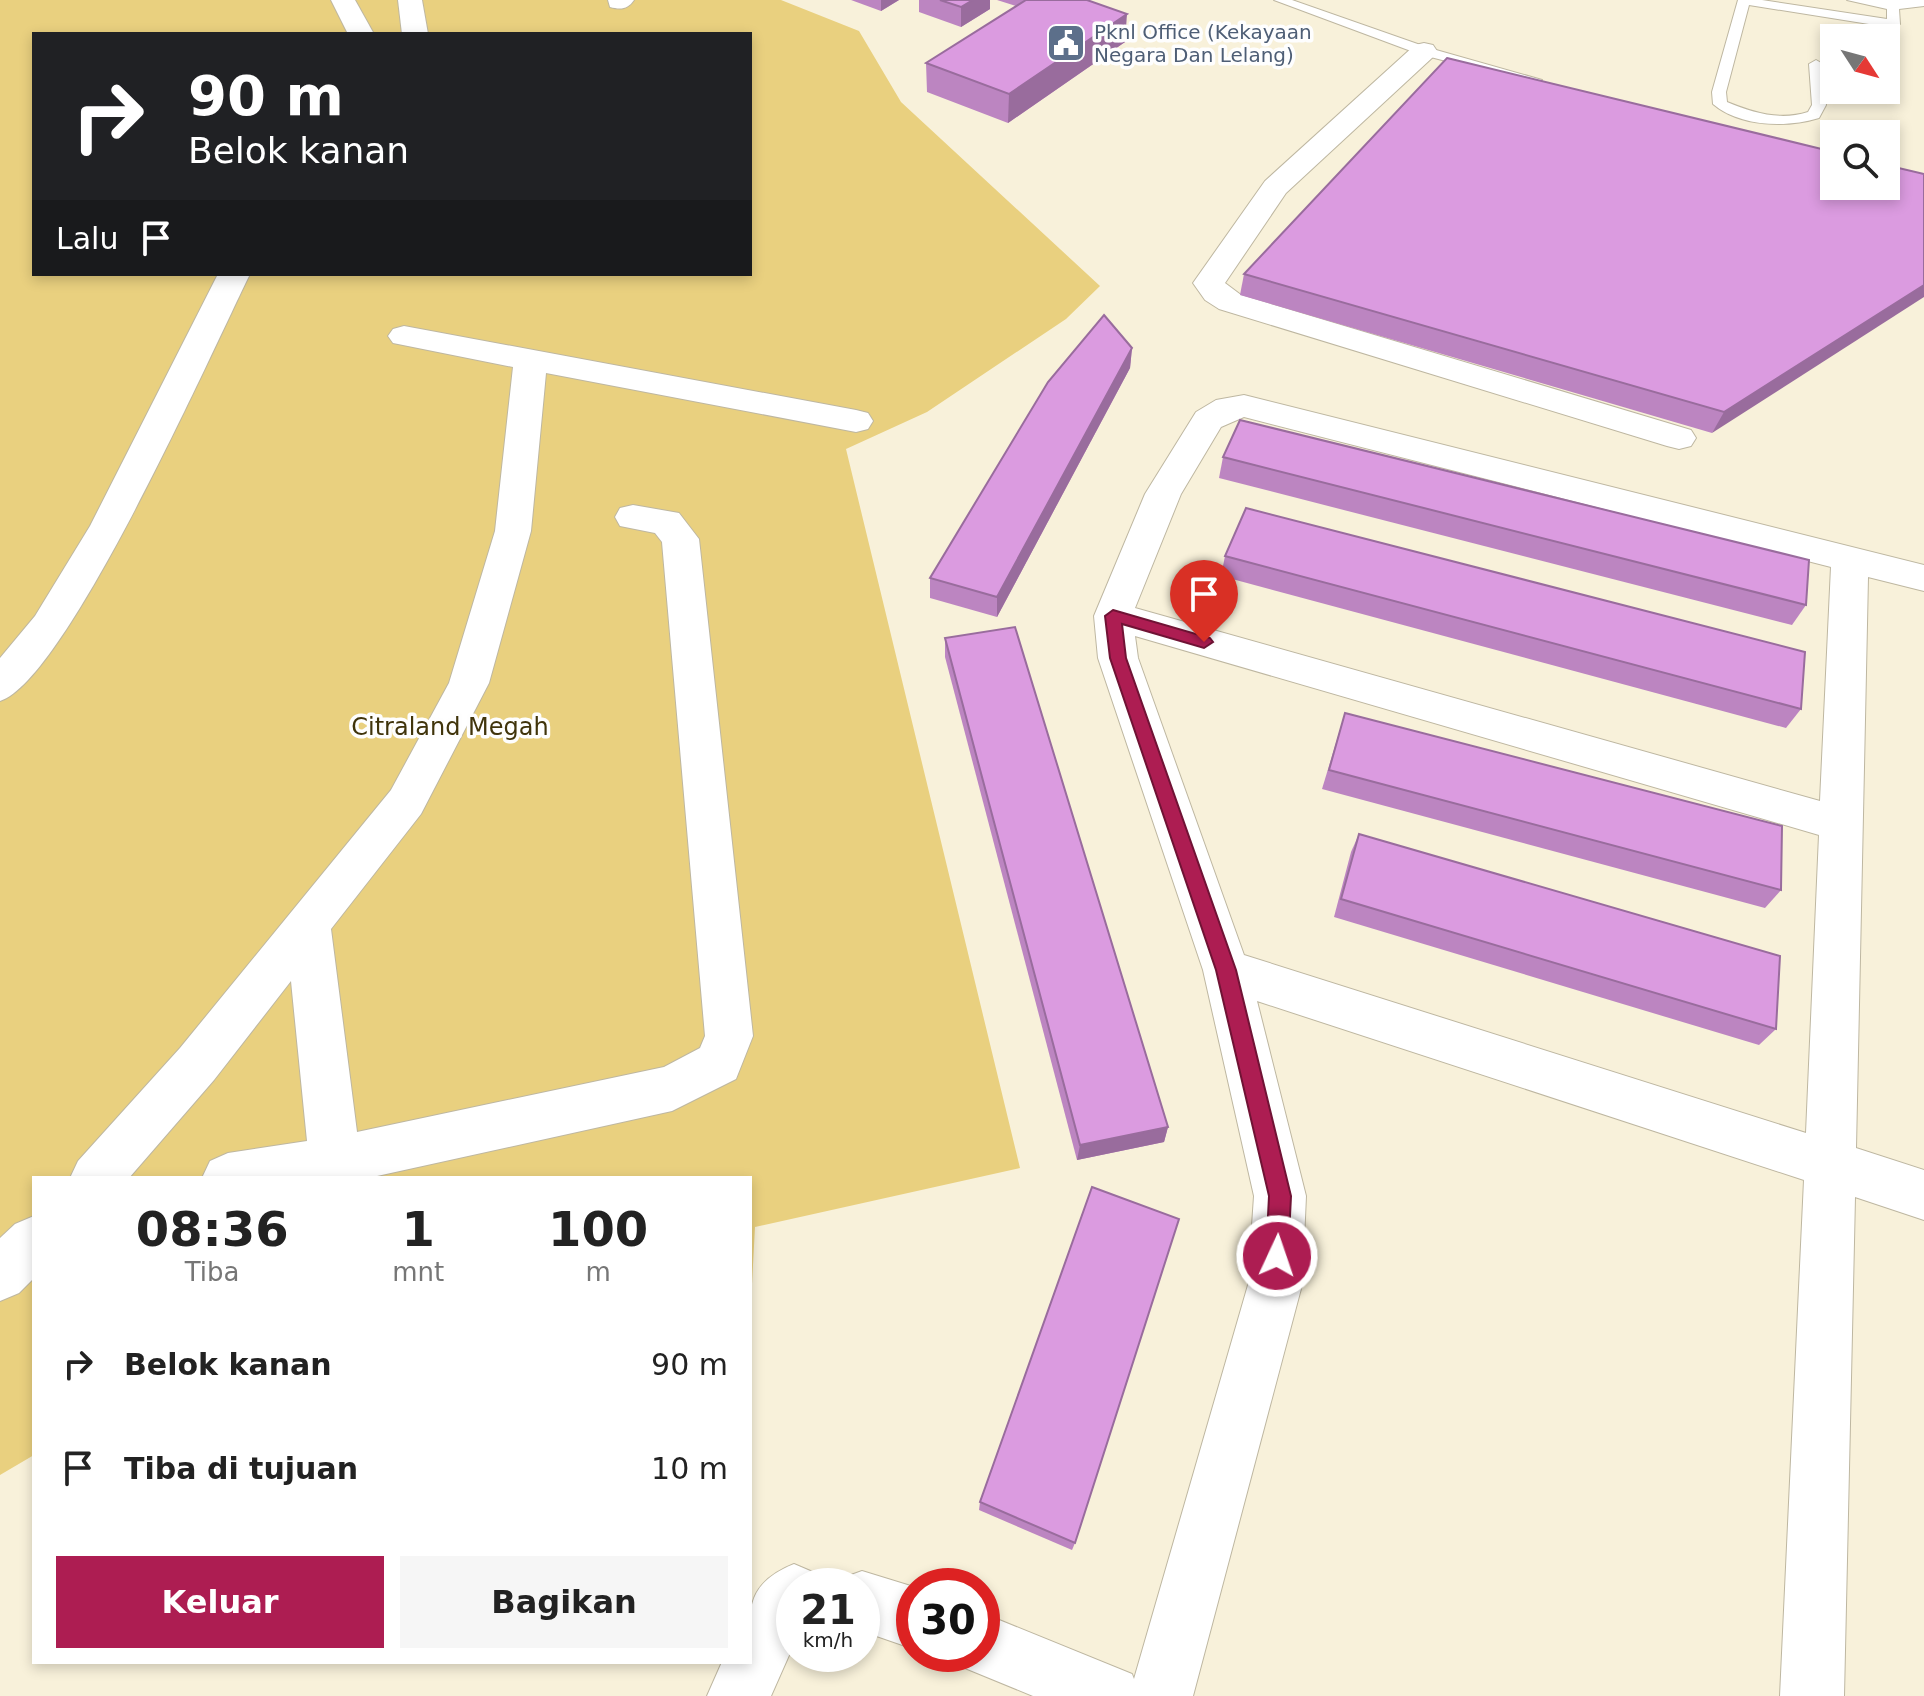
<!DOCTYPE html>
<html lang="id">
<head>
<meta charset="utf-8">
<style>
  body { margin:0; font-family:"DejaVu Sans",sans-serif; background:#f6f6f6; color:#222; height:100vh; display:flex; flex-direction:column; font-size:30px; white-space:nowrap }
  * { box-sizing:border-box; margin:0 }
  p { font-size:26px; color:#767676 }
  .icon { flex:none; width:44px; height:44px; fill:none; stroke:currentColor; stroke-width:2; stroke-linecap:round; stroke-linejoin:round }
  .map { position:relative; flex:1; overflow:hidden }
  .sheet { position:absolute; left:32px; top:1176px; width:720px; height:488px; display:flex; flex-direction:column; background:#fff; border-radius:0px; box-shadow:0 4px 12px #0003 }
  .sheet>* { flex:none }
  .banner { position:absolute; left:32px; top:32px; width:720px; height:244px; border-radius:0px; box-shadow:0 4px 12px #0003; background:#202124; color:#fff; overflow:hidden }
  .needle { width:52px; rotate:126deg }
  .buttons { position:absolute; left:1820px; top:24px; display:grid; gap:16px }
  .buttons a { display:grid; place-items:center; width:80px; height:80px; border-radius:0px; background:#fff; box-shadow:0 4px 12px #0003; font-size:40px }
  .speed { position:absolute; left:776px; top:1568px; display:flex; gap:16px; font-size:40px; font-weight:700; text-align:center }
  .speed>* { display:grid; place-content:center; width:104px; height:104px; border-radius:50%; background:#fff; box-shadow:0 4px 12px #0003; line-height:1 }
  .speed small { font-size:20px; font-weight:400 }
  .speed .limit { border:12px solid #d22; background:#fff; color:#111 }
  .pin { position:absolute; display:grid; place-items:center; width:68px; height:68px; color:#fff; margin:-82px -34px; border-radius:50% 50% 50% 0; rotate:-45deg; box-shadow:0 0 8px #0007 }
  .pin .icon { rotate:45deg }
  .me { position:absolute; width:88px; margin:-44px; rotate:3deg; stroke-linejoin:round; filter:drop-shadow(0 0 6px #0008) }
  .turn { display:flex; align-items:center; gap:28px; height:168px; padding:0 24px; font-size:36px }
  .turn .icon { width:104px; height:104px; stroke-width:2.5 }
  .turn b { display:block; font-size:56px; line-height:68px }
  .then { display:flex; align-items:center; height:76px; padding:0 24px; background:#0003; gap:16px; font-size:30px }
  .eta { display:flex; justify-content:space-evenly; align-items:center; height:136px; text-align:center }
  .eta b { font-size:48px; font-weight:600; line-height:56px }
  .cta { display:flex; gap:16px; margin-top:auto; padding:16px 24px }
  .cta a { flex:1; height:92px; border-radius:0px; background:#ad1d52; color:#fff; font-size:32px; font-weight:600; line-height:92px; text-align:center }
  .cta a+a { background:#f6f6f6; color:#222 }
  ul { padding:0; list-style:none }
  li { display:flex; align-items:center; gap:24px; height:104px; padding:0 24px }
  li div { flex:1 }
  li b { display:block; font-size:30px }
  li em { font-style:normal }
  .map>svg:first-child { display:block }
  .green { fill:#e9d07f; fill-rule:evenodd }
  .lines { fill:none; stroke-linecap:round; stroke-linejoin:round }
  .lane-casing { stroke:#beb7a1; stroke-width:2 }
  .street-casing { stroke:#beb7a1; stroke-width:2 }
  .lane { fill:#fff; fill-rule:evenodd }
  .street { fill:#fff; fill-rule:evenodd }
  .wall { fill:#bc85c1 }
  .shaded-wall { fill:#996c9d }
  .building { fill:#db9be0; stroke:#996c9d; stroke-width:2 }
  .route { fill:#ad1d52; stroke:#701335; stroke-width:2 }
  .labels { text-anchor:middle; stroke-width:7; stroke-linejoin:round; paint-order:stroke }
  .far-service-label { font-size:20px; fill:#4e5e75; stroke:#fefefe; text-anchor:start }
  .park-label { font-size:24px; fill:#40340b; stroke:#fefefe }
</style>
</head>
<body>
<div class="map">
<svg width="1924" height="1696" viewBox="0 0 1924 1696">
  <rect width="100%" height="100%" fill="#f8f1da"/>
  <path class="green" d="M0,0h781l78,31 42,71 199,184 -34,33 -139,93 -81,37 174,719 -265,59 -5,95v-144h-716v277l-34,20zM34,34h716v240h-716z"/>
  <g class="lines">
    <defs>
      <g id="lane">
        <polygon points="1274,0 1292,0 1429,48 1542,80 1535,84 1419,54"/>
        <path d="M1738,0h24l125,19v-10l-40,-9h77v6l-25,3 1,15 -6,4 -145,-23 -23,87 1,10c27,11 53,19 81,10l4,-7 -3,-41 7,-4 7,4 3,41 -7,13c-32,10 -79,9 -106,-14l-1,-12z"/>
      </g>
      <g id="street">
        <polygon points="331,0 355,0 374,34 348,34"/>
        <polygon points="398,0 422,0 428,34 402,34"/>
        <path d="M608,0h26c-6,9 -13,10 -24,7z"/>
        <polygon points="1424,43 1433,45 1437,51 1433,57 1286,193 1225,283 1241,295 1691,430 1696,438 1691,446 1679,449 1667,446 1219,309 1205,300 1193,283 1265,181 1415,45"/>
        <path d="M218,274h32c-37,75 -184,407 -250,427v-43l35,-42 55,-90z"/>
        <polygon points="404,326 856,410 868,413 873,421 868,429 856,432 546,373 531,531 489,683 421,814 331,929 357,1132 664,1067 700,1048 705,1036 662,542 655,533 620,526 615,517 620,508 633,505 679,513 699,539 753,1036 736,1079 672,1111 368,1178 202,1178 210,1161 228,1153 307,1141 291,981 214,1080 129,1178 70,1178 78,1161 180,1048 391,790 449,683 495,531 513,367 393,343 388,336 393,329"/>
        <path d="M1244,395l680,170v26l-56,-14 -12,571 68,22v50l-69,-23 -11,499h-64l24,-516 -547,-179 49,195 -4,89 -109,411h-160l-73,-30 -5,-12h27v-41l150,61 2,5 114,-394 6,-89 -51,-226 -105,-312 -4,-42 51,-122 51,-82 20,-12zM1244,417l587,150 -11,234 -685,-193 46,-114 40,-67zM1135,636l684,199 -13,298 -562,-178 -106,-297z"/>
        <polygon points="34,1216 34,1278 19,1293 0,1301 0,1238 15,1224"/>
        <path d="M794,1564l21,9 6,13h-27v58l-23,52h-64l15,-34h28c0,-48 -8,-77 44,-98z"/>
        <polygon points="862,1571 914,1587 914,1649 862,1631 862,1586 838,1586 840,1579"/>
      </g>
    </defs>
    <use href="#lane" class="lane-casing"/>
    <use href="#street" class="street-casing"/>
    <use href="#lane" class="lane"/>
    <use href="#street" class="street"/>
  </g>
  <g class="wall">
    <polygon points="851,0 899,0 881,11"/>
    <polygon points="919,0 990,0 990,9 961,27 919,12"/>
    <polygon points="997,0 1087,0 1125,42 1008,123 927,92 926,63 1016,6"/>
    <polygon points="1886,186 1712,433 1240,295 1244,274"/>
    <polygon points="1132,348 1130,368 997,617 930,598 930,578"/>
    <polygon points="1223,457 1806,605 1792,625 1219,478"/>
    <polygon points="1225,556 1801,709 1786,728 1221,576"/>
    <polygon points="945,638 1168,1127 1164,1142 1077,1160 945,657"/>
    <polygon points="1345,713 1781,890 1765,908 1322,789"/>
    <polygon points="1359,834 1776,1029 1759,1045 1334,917 1351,852"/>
    <polygon points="980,1502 1075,1543 1072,1550 979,1510"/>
  </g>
  <g class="shaded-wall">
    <polygon points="881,0 899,0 881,11"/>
    <polygon points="973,0 990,0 990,9 961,27 961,7"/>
    <polygon points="1127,14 1125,42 1008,123 1009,94"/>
    <polygon points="1924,285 1924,297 1712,433 1724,412"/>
    <polygon points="1132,348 1130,368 997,617 997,597"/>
    <polygon points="1168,1127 1164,1142 1077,1160 1080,1145"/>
  </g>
  <g class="building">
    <polygon points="940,0 973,0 961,7"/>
    <polygon points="1026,0 1087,0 1127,14 1009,94 926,63"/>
    <polygon points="1447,58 1834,152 1834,186 1886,186 1886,165 1924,174 1924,285 1724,412 1244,274"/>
    <polygon points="1104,315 1132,348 997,597 930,578 1048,382"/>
    <polygon points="1240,420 1809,560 1806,605 1223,457"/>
    <polygon points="1246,508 1805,652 1801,709 1225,556"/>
    <polygon points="1015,627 1168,1127 1080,1145 945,638"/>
    <polygon points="1345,713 1782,826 1781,890 1329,770"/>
    <polygon points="1359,834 1780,956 1776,1029 1341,899"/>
    <polygon points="1092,1187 1179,1219 1075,1543 980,1502"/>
  </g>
  <polygon class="route" points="1113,610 1210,638 1213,642 1204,648 1122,624 1126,658 1236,970 1291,1196 1288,1256 1284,1263 1277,1266 1269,1263 1266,1256 1269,1196 1216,970 1110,658 1105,616"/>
  <defs>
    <symbol id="civic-square" viewBox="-11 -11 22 22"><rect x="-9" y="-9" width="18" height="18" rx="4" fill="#5c6f8a" stroke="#fefefe"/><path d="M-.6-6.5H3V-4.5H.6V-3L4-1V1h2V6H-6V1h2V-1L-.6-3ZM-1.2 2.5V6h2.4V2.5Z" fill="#fff"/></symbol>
  </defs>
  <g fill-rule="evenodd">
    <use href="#civic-square" x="1044" y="21" width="44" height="44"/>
  </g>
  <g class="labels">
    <g class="far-service-label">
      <text x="1094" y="39">Pknl Office (Kekayaan<tspan x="1094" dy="23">Negara Dan Lelang)</tspan></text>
    </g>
    <g class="park-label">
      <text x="450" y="735">Citraland Megah</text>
    </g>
  </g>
</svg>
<div class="buttons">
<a><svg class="needle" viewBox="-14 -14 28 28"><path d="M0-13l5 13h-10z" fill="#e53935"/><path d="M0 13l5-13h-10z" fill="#767676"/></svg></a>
<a><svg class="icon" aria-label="search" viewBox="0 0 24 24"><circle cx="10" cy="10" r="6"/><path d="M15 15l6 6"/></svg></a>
</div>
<div class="speed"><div>21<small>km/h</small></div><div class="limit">30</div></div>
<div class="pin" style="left:1204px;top:642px;background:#d93025"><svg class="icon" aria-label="arrive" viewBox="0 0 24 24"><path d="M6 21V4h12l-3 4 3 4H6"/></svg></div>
<svg class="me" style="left:1277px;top:1256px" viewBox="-20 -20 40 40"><circle r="17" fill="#ad1d52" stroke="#fff" stroke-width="3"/><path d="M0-11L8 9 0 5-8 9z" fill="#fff"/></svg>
<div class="banner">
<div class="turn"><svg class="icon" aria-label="right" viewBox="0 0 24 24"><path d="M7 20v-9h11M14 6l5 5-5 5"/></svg><div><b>90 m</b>Belok kanan</div></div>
<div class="then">Lalu<svg class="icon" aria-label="arrive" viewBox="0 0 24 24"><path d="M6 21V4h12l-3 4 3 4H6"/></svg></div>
</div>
<section class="sheet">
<div class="eta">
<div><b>08:36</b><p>Tiba</p></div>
<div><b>1</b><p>mnt</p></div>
<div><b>100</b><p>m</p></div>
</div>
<ul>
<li><svg class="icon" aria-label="right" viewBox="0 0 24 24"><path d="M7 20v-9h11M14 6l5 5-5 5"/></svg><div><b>Belok kanan</b></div><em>90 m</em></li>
<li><svg class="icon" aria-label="arrive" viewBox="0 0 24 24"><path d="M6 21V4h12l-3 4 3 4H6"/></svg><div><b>Tiba di tujuan</b></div><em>10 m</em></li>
</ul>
<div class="cta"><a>Keluar</a><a>Bagikan</a></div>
</section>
</div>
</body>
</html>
